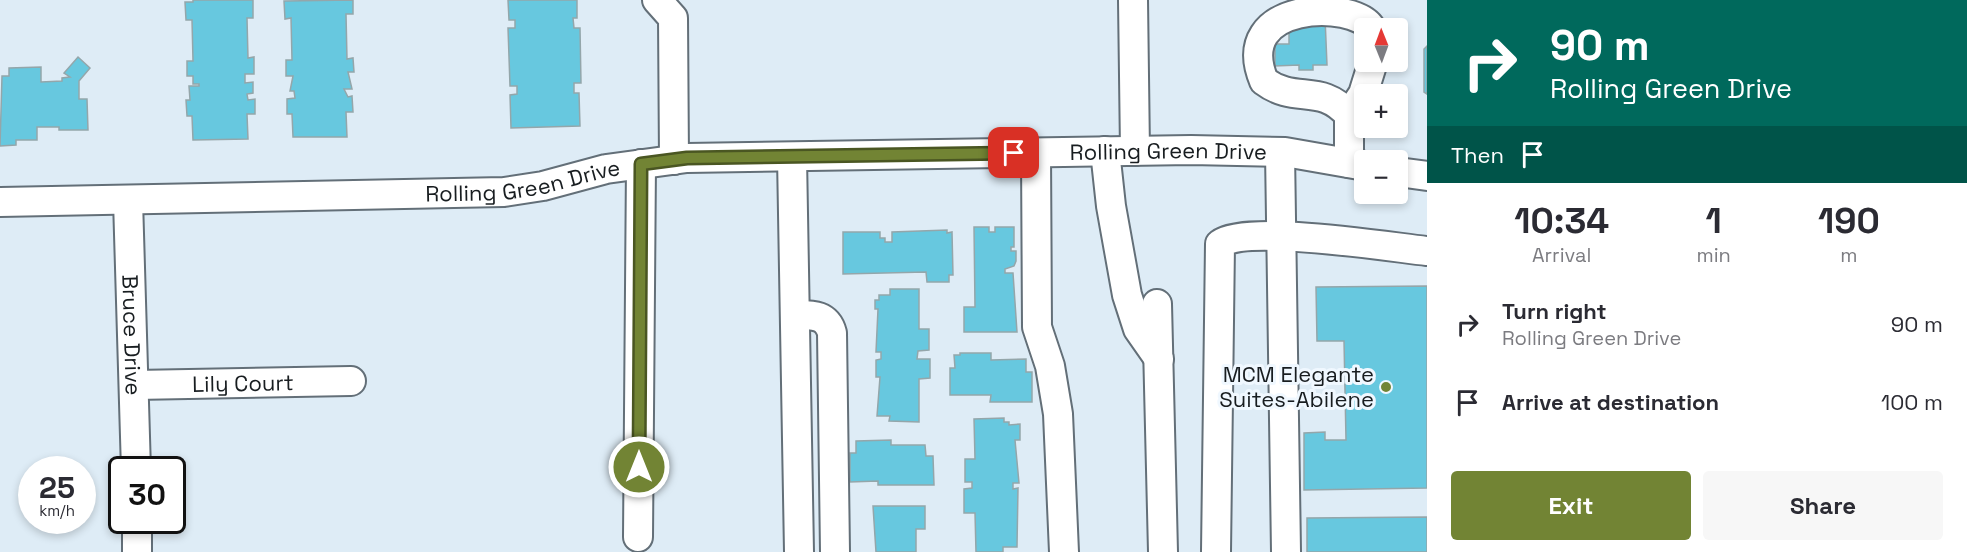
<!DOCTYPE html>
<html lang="en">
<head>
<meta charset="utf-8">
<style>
  body { margin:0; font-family:"Space Grotesk",sans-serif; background:#f7f7f7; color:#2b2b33; height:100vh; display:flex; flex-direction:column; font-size:22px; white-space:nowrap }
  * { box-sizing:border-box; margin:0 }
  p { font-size:20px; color:#7c7c81 }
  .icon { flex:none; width:33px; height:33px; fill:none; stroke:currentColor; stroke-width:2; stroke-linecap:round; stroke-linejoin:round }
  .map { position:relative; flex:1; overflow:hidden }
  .side { display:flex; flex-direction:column; background:#fff; width:540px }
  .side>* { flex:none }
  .top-card { background:#00695c; color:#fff; overflow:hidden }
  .needle { width:39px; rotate:359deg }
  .controls { position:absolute; left:1354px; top:18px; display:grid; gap:12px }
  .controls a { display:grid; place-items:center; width:54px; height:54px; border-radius:6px; background:#fff; box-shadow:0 3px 9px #0003; font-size:30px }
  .speed { position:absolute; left:18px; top:456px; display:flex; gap:12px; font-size:30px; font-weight:700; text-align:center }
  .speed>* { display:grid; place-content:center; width:78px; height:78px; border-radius:50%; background:#fff; box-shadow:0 3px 9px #0003; line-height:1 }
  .speed small { font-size:15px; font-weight:400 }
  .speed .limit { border:3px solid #111; border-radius:9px; background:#fff; color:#111 }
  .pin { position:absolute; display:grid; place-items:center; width:51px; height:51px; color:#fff; margin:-26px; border-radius:12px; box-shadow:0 3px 9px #0006 }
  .me { position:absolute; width:66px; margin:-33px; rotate:0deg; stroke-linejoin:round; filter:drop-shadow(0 0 4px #0008) }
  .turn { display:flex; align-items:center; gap:21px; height:126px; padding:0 24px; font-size:27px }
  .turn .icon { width:78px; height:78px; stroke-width:2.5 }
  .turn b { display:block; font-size:42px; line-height:51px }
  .then { display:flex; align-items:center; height:57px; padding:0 24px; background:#0003; gap:12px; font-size:22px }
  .eta { display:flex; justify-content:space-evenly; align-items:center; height:102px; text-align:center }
  .eta b { font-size:36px; font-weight:700; line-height:42px }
  .button { display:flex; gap:12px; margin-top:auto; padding:12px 24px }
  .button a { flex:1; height:69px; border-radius:6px; background:#728434; color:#fff; font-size:24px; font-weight:700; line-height:69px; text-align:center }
  .button a+a { background:#f7f7f7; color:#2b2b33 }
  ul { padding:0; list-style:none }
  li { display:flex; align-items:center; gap:18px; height:78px; padding:0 24px }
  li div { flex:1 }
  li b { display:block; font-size:22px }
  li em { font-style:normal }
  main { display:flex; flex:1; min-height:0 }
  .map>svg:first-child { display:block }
  .building { fill:#67c8df; stroke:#94a6aa; stroke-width:1.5 }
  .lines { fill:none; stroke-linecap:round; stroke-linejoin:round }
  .minor-casing { stroke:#636f78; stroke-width:32 }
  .minor { stroke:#fff; stroke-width:28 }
  .route-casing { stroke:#4a5622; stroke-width:15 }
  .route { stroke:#728434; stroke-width:10 }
  .poi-dot { fill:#728434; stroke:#f0f8ff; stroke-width:2 }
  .labels { text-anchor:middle; stroke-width:6; stroke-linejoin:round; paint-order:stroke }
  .street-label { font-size:22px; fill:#181d20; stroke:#f0f8ff }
  .poi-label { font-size:22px; fill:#181d20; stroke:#f0f8ff; text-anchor:end }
</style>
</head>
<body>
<main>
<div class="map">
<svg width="1427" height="552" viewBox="0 0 1427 552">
  <rect width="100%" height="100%" fill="#deecf6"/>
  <g class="building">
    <polygon points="193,0 253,0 253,18 247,18 248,58 254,57 254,74 245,74 245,83 253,82 253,93 247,94 248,100 255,99 255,114 247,114 248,139 193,140 192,116 187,116 186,100 190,100 189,86 199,86 199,84 193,84 193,76 187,76 187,61 193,61 192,20 186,20 185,2 193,2"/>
    <polygon points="353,0 353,14 346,14 347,59 353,58 354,72 348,72 352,89 344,89 348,97 352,96 353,112 346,112 347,137 293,137 292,114 287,114 287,99 295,98 294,91 290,91 293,76 286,76 286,60 292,60 291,18 285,19 284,1"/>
    <polygon points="508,0 577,0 577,18 573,18 574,28 580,28 581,83 574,83 574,93 579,93 580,126 511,128 510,95 517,94 517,86 510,86 508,28 515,28 515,20 509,20"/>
    <polygon points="1325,17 1327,65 1313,65 1313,70 1299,70 1299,65 1275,66 1275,44 1289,44 1289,18"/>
    <polygon points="1427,46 1427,94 1424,92 1424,49"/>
    <polygon points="78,57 90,68 79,81 79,99 87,99 88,130 59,130 59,127 37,127 37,140 16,140 16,145 0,146 2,76 9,76 9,68 41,67 41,82 62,81 62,78 70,77 64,73"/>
    <polygon points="974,227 989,227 989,232 995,232 995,227 1014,227 1014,247 1011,247 1011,251 1016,251 1016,261 1014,266 1005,269 1005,273 1013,273 1017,332 964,332 964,307 975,307"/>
    <polygon points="947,230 947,233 952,232 953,275 949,275 949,282 927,282 926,272 843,274 843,232 880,232 880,238 885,238 885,242 892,242 892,232"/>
    <polygon points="1427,286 1427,488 1304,490 1304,433 1325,432 1325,440 1346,440 1344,341 1317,341 1316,287"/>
    <polygon points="890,289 919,289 919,329 929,329 929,350 918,351 917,359 930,359 930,378 919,379 919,422 889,421 890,416 877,416 880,377 876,377 876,360 881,359 881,352 876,352 878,309 875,309 875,300 879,300 879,295 890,295"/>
    <polygon points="960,353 991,353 991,360 1026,359 1026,372 1032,372 1032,402 990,402 991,395 950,395 950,368 955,368 954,355 960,355"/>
    <polygon points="1004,418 1004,422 1009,422 1009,425 1020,424 1020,440 1015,440 1019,483 1013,483 1013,489 1018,488 1017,547 1003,547 1003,552 976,552 975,513 964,513 964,489 972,488 972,482 965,482 965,459 975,459 974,419"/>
    <polygon points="891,440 891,445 925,445 926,456 933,456 934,485 878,485 878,481 850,482 850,453 856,453 856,441"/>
    <polygon points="873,506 925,506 925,529 916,529 916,552 876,552"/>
    <polygon points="1427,517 1427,552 1307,552 1307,518"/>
  </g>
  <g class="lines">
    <defs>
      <g id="minor">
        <polyline points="657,0 673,18 674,160"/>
        <polyline points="1133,0 1135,151"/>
        <polyline points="1349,115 1363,94 1373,62"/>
        <polyline points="1105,151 1111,206 1127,295 1138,329 1159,359"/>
        <polyline points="1280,152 1286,552"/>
        <polyline points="1036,153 1037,327 1050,366 1058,414 1064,552"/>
        <polyline points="792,157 799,552"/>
        <path d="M1349,163v-48c-29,-33 -53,-10 -85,-34 -34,-81 91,-81 107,-53"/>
        <polyline points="1398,172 1427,176"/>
        <path id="s1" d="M128,200l8,270"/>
        <path id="s2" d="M0,202l504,-10 39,-6 63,-17 81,-11 504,-8 94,2 80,14"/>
        <polyline points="1157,304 1163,552"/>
        <path d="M795,315c17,0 32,-1 37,18l3,219"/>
        <path id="s3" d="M135,385l216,-4"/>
        <polyline points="137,520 137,552"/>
        <polyline points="638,537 641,164"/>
        <path d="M1216,552l4,-308c27,-20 169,3 207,7"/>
      </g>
    </defs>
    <use href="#minor" class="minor-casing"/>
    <use href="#minor" class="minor"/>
  </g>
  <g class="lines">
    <defs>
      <polyline id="route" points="639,467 641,164 687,158 1014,153"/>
    </defs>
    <use href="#route" class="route-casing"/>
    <use href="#route" class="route"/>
  </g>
  <circle class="poi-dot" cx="1386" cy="387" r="6"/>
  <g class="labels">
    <g class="street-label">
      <text dy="8" stroke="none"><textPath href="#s2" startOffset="1172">Rolling Green Drive</textPath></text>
      <text dy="8" stroke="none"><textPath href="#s2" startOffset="524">Rolling Green Drive</textPath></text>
      <text dy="8" stroke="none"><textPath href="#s1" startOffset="135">Bruce Drive</textPath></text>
      <text dy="8" stroke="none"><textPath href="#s3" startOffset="108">Lily Court</textPath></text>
    </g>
    <g class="poi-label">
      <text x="1374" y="382">MCM Elegante<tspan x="1374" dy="25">Suites-Abilene</tspan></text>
    </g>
  </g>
</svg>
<div class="controls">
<a><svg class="needle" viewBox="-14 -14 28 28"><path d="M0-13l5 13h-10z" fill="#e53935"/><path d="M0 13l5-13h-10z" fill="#7c7c81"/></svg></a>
<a>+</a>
<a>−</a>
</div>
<div class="speed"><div>25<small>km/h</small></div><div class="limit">30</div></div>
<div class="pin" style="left:1014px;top:153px;background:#d93025"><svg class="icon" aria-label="arrive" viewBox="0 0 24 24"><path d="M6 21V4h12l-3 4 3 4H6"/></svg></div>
<svg class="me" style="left:639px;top:467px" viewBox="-20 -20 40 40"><circle r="17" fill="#728434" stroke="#fff" stroke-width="3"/><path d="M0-11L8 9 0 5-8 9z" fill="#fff"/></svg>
</div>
<section class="side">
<div class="top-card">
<div class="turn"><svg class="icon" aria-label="right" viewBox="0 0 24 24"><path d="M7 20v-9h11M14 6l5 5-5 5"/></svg><div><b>90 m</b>Rolling Green Drive</div></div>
<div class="then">Then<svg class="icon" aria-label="arrive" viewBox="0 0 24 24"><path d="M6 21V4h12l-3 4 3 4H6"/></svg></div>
</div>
<div class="eta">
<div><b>10:34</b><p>Arrival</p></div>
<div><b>1</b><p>min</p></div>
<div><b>190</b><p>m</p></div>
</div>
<ul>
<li><svg class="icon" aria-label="right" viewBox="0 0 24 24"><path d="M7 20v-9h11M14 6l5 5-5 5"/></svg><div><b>Turn right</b><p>Rolling Green Drive</p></div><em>90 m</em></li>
<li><svg class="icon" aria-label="arrive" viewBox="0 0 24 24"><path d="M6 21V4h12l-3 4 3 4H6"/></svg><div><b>Arrive at destination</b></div><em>100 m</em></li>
</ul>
<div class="button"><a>Exit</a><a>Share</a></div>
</section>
</main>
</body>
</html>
